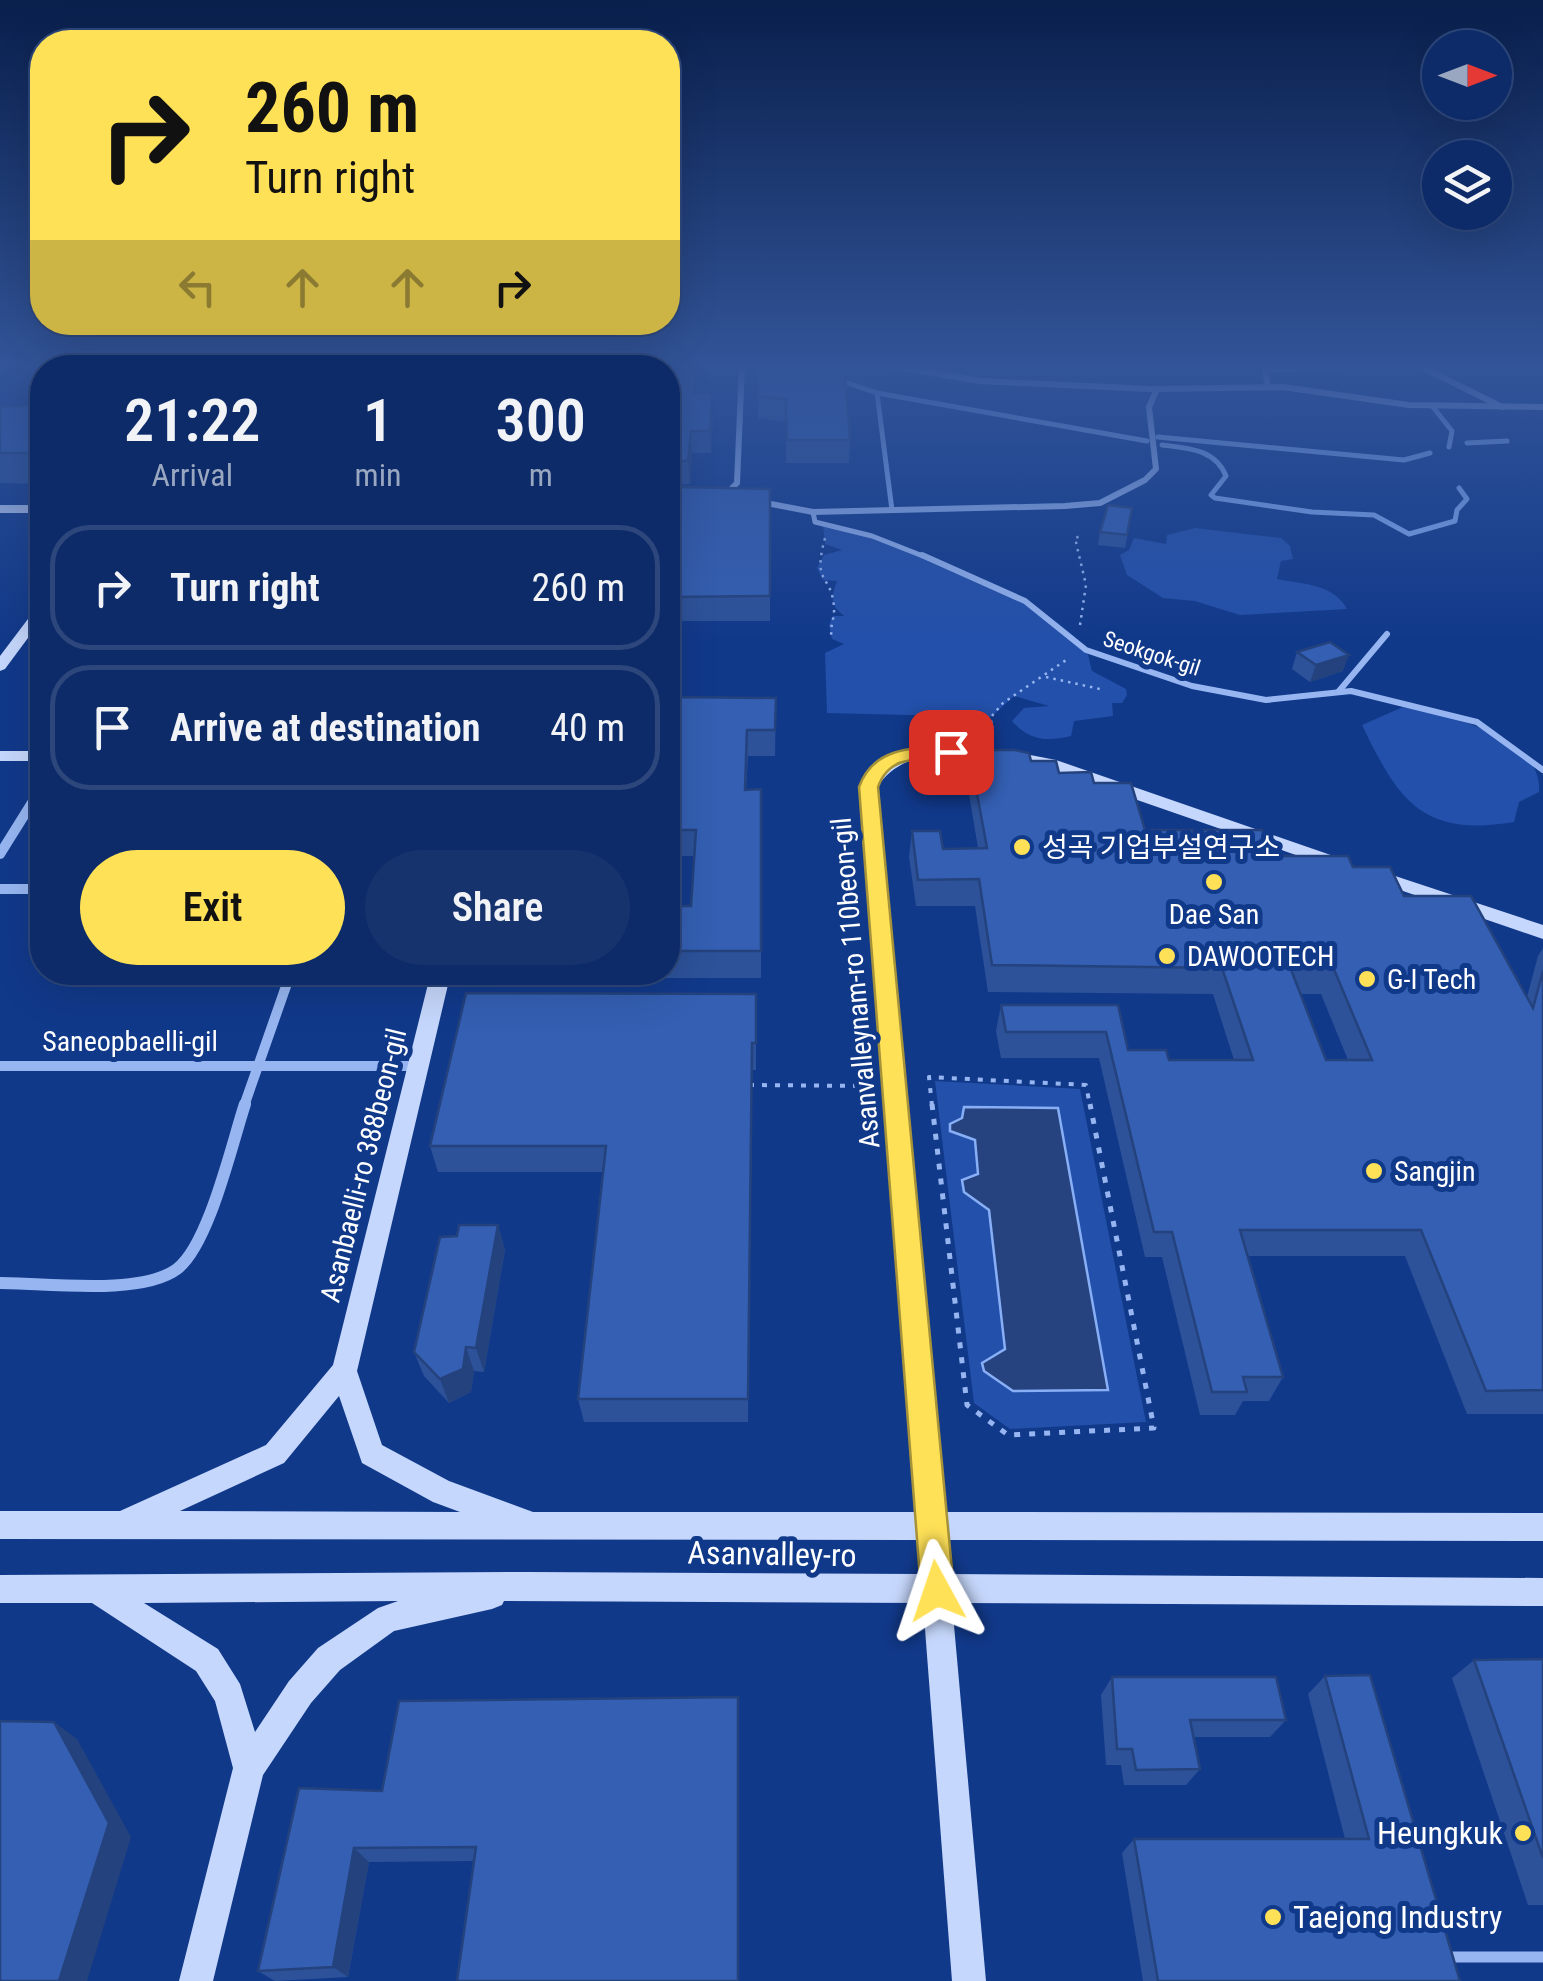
<!DOCTYPE html>
<html lang="en">
<head>
<meta charset="utf-8">
<style>
  body { margin:0; font-family:"Roboto Condensed","Noto Sans KR",sans-serif; background:#16336e; color:#f1f3f6; height:100vh; display:flex; flex-direction:column; font-size:38px; white-space:nowrap }
  * { box-sizing:border-box; margin:0 }
  p { font-size:32px; color:#9aa7c0 }
  .icon { flex:none; width:55px; height:55px; fill:none; stroke:currentColor; stroke-width:2; stroke-linecap:round; stroke-linejoin:round }
  .map { position:relative; flex:1; overflow:hidden }
  .drawer { position:absolute; left:30px; top:355px; width:650px; height:630px; display:flex; flex-direction:column; background:#0d2b68; border-radius:40px; box-shadow:0 10px 40px #0002,0 0 0 2px #2d477c }
  .drawer>* { flex:none }
  .banner { position:absolute; left:30px; top:30px; width:650px; height:305px; border-radius:40px; box-shadow:0 10px 40px #0002,0 0 0 2px #2d477c; background:#ffe157; color:#111; overflow:hidden }
  .needle { width:65px; rotate:90deg }
  .buttons { position:absolute; left:1422px; top:30px; display:grid; gap:20px }
  .buttons a { display:grid; place-items:center; width:90px; height:90px; border-radius:50%; background:#0d2b68; box-shadow:0 10px 40px #0002,0 0 0 2px #2d477c; font-size:50px }
  .pin { position:absolute; display:grid; place-items:center; width:85px; height:85px; color:#fff; margin:-42px; border-radius:20px; box-shadow:0 5px 15px #0006 }
  .me { position:absolute; width:110px; margin:-55px; rotate:355deg; stroke-linejoin:round; filter:drop-shadow(0 0 8px #0008) }
  .turn { display:flex; align-items:center; gap:35px; height:210px; padding:0 50px; font-size:45px }
  .turn .icon { width:130px; height:130px; stroke-width:2.5 }
  .turn b { display:block; font-size:70px; line-height:85px }
  .lanes { display:flex; align-items:center; height:95px; padding:0 50px; background:#0003; justify-content:center; gap:50px; direction:ltr }
  .lanes .off { opacity:.35 }
  .eta { display:flex; justify-content:space-evenly; align-items:center; height:170px; text-align:center }
  .eta b { font-size:60px; font-weight:600; line-height:70px }
  .cta { display:flex; gap:20px; margin-top:auto; padding:20px 50px }
  .cta a { flex:1; height:115px; border-radius:60px; background:#ffe157; color:#111; font-size:40px; font-weight:600; line-height:115px; text-align:center }
  .cta a+a { background:#16336e; color:#f1f3f6 }
  ul { padding:0; list-style:none }
  li { display:flex; align-items:center; gap:30px; height:125px; margin:0 20px 15px; padding:0 30px; border:5px solid #2d477c; border-radius:40px }
  li div { flex:1 }
  li b { display:block; font-size:38px }
  li em { font-style:normal }
  .map>svg:first-child { display:block }
  .green { fill:#2350aa; fill-rule:evenodd }
  .water { fill:#264380; stroke:#88aff5; stroke-width:2.5 }
  .lines { fill:none; stroke-linecap:round; stroke-linejoin:round }
  .stream { stroke:#88aff5; stroke-width:5 }
  .path-far2 { stroke:#97b6f1; stroke-width:2.5; stroke-dasharray:2.5 5; stroke-linecap:butt }
  .path-far1 { stroke:#97b6f1; stroke-width:4; stroke-dasharray:5 8; stroke-linecap:butt }
  .path { stroke:#97b6f1; stroke-width:5; stroke-dasharray:6 9; stroke-linecap:butt }
  .lane-far2 { stroke:#97b6f1; stroke-width:5 }
  .lane-far1 { stroke:#97b6f1; stroke-width:6 }
  .lane { stroke:#97b6f1; stroke-width:11 }
  .street-far3 { stroke:#97b6f1; stroke-width:6 }
  .street-far2 { stroke:#97b6f1; stroke-width:8 }
  .street-far1 { stroke:#97b6f1; stroke-width:10 }
  .street { stroke:#97b6f1; stroke-width:12 }
  .secondary { fill:#c5d7fc; fill-rule:evenodd }
  .wall { fill:#2d5299; fill-rule:evenodd }
  .shaded-wall { fill:#24427d }
  .building { fill:#345fb2; stroke:#24427d; stroke-width:2.5; fill-rule:evenodd }
  .route { fill:#ffe157; stroke:#a69239; stroke-width:2.5 }
  .poi-dot { fill:#ffe157; stroke:#11398a; stroke-width:4 }
  .labels { text-anchor:middle; stroke-width:10; stroke-linejoin:round; paint-order:stroke }
  .far-street-label { font-size:22px; fill:#fff; stroke:#11398a }
  .poi-label { font-size:28px; fill:#fff; stroke:#11398a; text-anchor:start }
  .street-label { font-size:28px; fill:#fff; stroke:#11398a }
  .near-street-label { font-size:32px; fill:#fff; stroke:#11398a }
  .near-poi-label { font-size:32px; fill:#fff; stroke:#11398a; text-anchor:end }
</style>
</head>
<body>
<div class="map">
<svg width="1543" height="1981" viewBox="0 0 1543 1981">
  <rect width="100%" height="100%" fill="#11398a"/>
  <g class="green">
    <path d="M823,524c63,16 225,73 262,125 4,5 5,16 7,22l34,18 1,6 -5,8h-10l1,13 -39,5 -3,15c-25,6 -42,4 -59,-15l12,-13 25,-2 -35,-10 -23,21 -164,-4 -2,-60 19,-9 -12,-5 -3,-14 4,-9h11c-14,-11 -13,-19 -7,-35l-14,-1 -6,-12 7,-13 18,-5 -17,-6z"/>
    <path d="M1195,528l86,10 9,8 3,13 -12,2 -4,18c26,5 57,5 70,30l-107,6 -45,-14 -32,-3 -36,-23 -7,-20 9,-5 5,-12 32,6 1,-9z"/>
    <path d="M1403,707c42,9 140,27 136,85l-20,10 -5,20c-91,15 -115,-20 -152,-97z"/>
    <path d="M935,1081l145,8 66,333 -136,7 -36,-26zM1058,1108l-45,283 -31,-29 23,-12 -16,-140 -14,-70 -25,-16 12,-6z"/>
  </g>
  <polygon class="water" points="964,1107 1058,1108 1108,1390 1013,1391 984,1371 982,1363 1005,1349 989,1210 964,1192 962,1180 978,1174 975,1140 950,1131 950,1124 962,1118"/>
  <g class="lines">
    <g class="stream">
      <polyline points="839,380 877,393 1147,441"/>
      <polyline points="877,393 892,510"/>
      <polyline points="1433,407 1452,431 1449,447"/>
      <polyline points="1158,437 1404,460 1430,453"/>
      <polyline points="1467,443 1507,441"/>
      <path d="M1162,445c26,3 53,4 64,31l-15,19 4,3 97,14 62,3 35,19 46,-13 2,-11 10,-11 -8,-11"/>
    </g>
    <g class="path-far2">
      <path d="M825,538c-13,48 6,34 9,69 1,11 -5,20 -2,32"/>
      <polyline points="1080,625 1086,585 1075,538 1081,536"/>
      <polyline points="1046,677 1100,689"/>
      <polyline points="992,738 991,717 1003,703 1069,658"/>
    </g>
    <g class="path-far1">
      <polyline points="749,1085 869,1086"/>
      <polyline points="932,1106 929,1077 1086,1085 1090,1106"/>
    </g>
    <polyline class="path" points="932,1104 967,1405 1008,1435 1154,1428 1090,1104"/>
    <polyline class="lane-far2" points="813,512 815,522 872,536 928,558"/>
    <g class="lane-far1">
      <polyline points="922,555 1025,601 1086,650 1192,686 1266,700 1351,691 1477,722 1543,770"/>
      <polyline points="1339,691 1387,634"/>
    </g>
    <polyline class="lane" points="1453,1957 1543,1957"/>
    <g class="street-far3">
      <polyline points="887,365 980,381 1152,389 1283,387 1409,405 1543,407"/>
      <polyline points="1418,365 1502,407"/>
      <polyline points="1268,387 1265,370 1348,365"/>
      <polyline points="727,493 737,483 742,365"/>
      <polyline points="761,502 813,512 1065,506 1100,503 1145,480 1156,469 1149,407 1157,389"/>
    </g>
    <polyline class="street-far2" points="34,800 42,787"/>
    <g class="street-far1">
      <polyline points="0,854 35,798"/>
      <polyline points="0,889 42,889"/>
      <polyline points="0,1066 418,1066"/>
      <polyline points="244,1106 291,972"/>
    </g>
    <path class="street" d="M0,1283c45,0 141,13 177,-14 32,-24 55,-126 68,-165"/>
    <g class="secondary">
      <rect x="0" y="505" width="42" height="8"/>
      <polygon points="42,606 42,619 5,669 0,671 0,656 37,607"/>
      <path d="M950,745l55,5 51,10 292,101 3,4 -9,6 -6,-2 -291,-101c-51,-12 -133,-33 -168,19l67,725 599,1v28l-597,-1 3,34 594,4v28l-591,-3 34,378h-34l-29,-378 -419,-2 -2,4 -10,4 -98,22 -54,39 -29,33 -48,72 -50,206h-34l54,-213 -18,-67 -19,-30 -104,-68h-92v-28l529,-3 392,2 -3,-34 -918,-1v-28h120l146,-66 67,-80 98,-393h20l-94,399 25,74 67,36 84,31h383l-55,-725c24,-36 47,-39 89,-42zM339,1396l23,67 71,39 27,10 -280,-1 104,-48zM398,1601l-20,7 -60,40 -29,33 -34,51 -15,-48 -22,-35 -74,-46z"/>
      <rect x="0" y="751" width="42" height="10"/>
      <polygon points="1374,869 1543,925 1543,939 1368,879 1365,875 1368,871"/>
    </g>
  </g>
  <g class="wall">
    <polygon points="757,364 850,440 849,463 786,463 786,422 758,418"/>
    <polygon points="668,374 696,374 696,393 713,415 711,453 692,453 690,484 668,484"/>
    <polygon points="0,406 42,406 42,484 0,483"/>
    <polygon points="770,489 770,621 668,621 668,514"/>
    <polygon points="1132,508 1125,548 1098,545 1100,532"/>
    <polygon points="1297,652 1343,671 1310,682 1292,669"/>
    <polygon points="668,697 776,698 775,756 748,756 746,790 761,789 761,978 498,978 496,972 668,972 668,906 691,906 694,856 668,856"/>
    <path d="M969,750l62,11 28,12 35,10 51,47 128,26 80,11 51,29 123,101 11,-41 5,-8v466h-76l-62,-158h-158l36,121 -14,24h-26l-8,14h-35l-38,-158h-17l-46,-199h-98l-5,-27 5,-26h117l10,45 41,10h65l-21,-66 -225,-2 -13,-86h-59l-7,-49 3,-26 31,18 35,-1 -12,-72zM1300,994h21l27,66h-22z"/>
    <polygon points="756,994 756,1070 752,1070 748,1422 584,1422 578,1399 603,1172 438,1172 430,1146"/>
    <polygon points="498,1225 505,1250 484,1372 474,1371 471,1392 449,1403 424,1376 414,1352 457,1236"/>
    <polygon points="1543,1659 1543,1905 1528,1905 1452,1678 1474,1660"/>
    <polygon points="1325,1676 1460,1981 1143,1981 1122,1853 1134,1839 1345,1839 1308,1694"/>
    <polygon points="1112,1677 1286,1720 1270,1737 1194,1737 1200,1769 1186,1785 1124,1785 1121,1765 1106,1765 1101,1695"/>
    <polygon points="738,1697 739,1714 474,1861 369,1862 348,1977 275,1981 258,1971 382,1791"/>
  </g>
  <g class="shaded-wall">
    <polygon points="712,393 713,415 711,453 710,431"/>
    <polygon points="691,431 692,453 690,484 688,461"/>
    <polygon points="42,439 42,484 30,453"/>
    <polygon points="1349,655 1343,671 1310,682 1316,665"/>
    <polygon points="498,1225 505,1250 484,1372 476,1348"/>
    <polygon points="466,1347 474,1371 471,1392 449,1403 440,1379"/>
    <polygon points="738,1697 739,1714 739,1981 738,1981"/>
    <polygon points="54,1722 77,1739 131,1837 87,1981 59,1981"/>
    <polygon points="354,1848 369,1862 348,1977 333,1967"/>
  </g>
  <g class="building">
    <polygon points="234,364 552,364 551,368 232,368"/>
    <rect x="610" y="364" width="49" height="4"/>
    <polygon points="757,364 821,364 845,375 850,440 787,440 786,399 758,396"/>
    <polygon points="668,374 696,374 694,393 712,393 710,431 691,431 688,461 668,461"/>
    <polygon points="0,406 42,406 42,439 30,453 0,453"/>
    <polygon points="676,487 770,489 770,596 668,597 668,514 673,514"/>
    <polygon points="1108,505 1132,508 1127,535 1100,532"/>
    <polygon points="1330,642 1349,655 1316,665 1297,652"/>
    <polygon points="668,697 776,698 775,730 747,730 745,790 761,789 761,951 668,951 668,906 691,906 696,830 668,830"/>
    <path d="M969,750h46l14,3 2,8h25l3,12 32,-1 3,11h37l14,47h117l11,26h75l5,11h37l14,29h67l62,112 10,-37v419l-57,1 -65,-161h-181l43,147h-40l4,15h-35l-40,-160h-18l-48,-200h-100l-5,-27h117l10,45h38l3,10h84l-31,-92 -230,-3 -13,-86 -61,1 -6,-49h28l3,18 44,-1zM1290,967h43l39,93h-46z"/>
    <polygon points="466,993 756,994 756,1043 752,1043 748,1399 578,1399 606,1146 430,1146"/>
    <polygon points="459,1225 498,1225 476,1348 466,1347 463,1369 440,1379 414,1352 440,1237 457,1236"/>
    <polygon points="1543,1659 1543,1858 1474,1660"/>
    <polygon points="1370,1675 1460,1981 1158,1981 1134,1839 1369,1839 1325,1676"/>
    <polygon points="1112,1677 1276,1677 1286,1720 1190,1720 1200,1769 1136,1770 1132,1749 1117,1749"/>
    <polygon points="738,1697 738,1981 457,1981 476,1847 354,1848 333,1967 258,1971 299,1788 382,1791 399,1701"/>
    <polygon points="0,1721 54,1722 109,1823 59,1981 0,1981"/>
  </g>
  <linearGradient id="sky" x2="0" y2="1"><stop stop-color="#091f4c"/><stop offset="0.57" stop-color="#325498"/><stop offset="1" stop-color="#325498" stop-opacity="0"/></linearGradient>
  <rect width="1543" height="642" fill="url(#sky)"/>
  <path class="route" d="M951,747l9,5 -2,4c-31,6 -67,-6 -80,31l76,804 -5,12 -12,5 -11,-5 -5,-12 -62,-804c15,-41 54,-39 92,-40z"/>
  <g class="poi-dot">
    <circle cx="1022" cy="847" r="10"/>
    <circle cx="1214" cy="882" r="10"/>
    <circle cx="1167" cy="956" r="10"/>
    <circle cx="1367" cy="979" r="10"/>
    <circle cx="1374" cy="1171" r="10"/>
    <circle cx="1523" cy="1833" r="10"/>
    <circle cx="1273" cy="1917" r="10"/>
  </g>
  <g class="labels">
    <g class="far-street-label">
      <text transform="translate(1152 653) rotate(18)" y="8">Seokgok-gil</text>
    </g>
    <g class="poi-label">
      <text x="1042" y="857">성곡 기업부설연구소</text>
      <text x="1214" y="924" text-anchor="middle">Dae San</text>
      <text x="1187" y="966">DAWOOTECH</text>
      <text x="1387" y="989">G-I Tech</text>
      <text x="1394" y="1181">Sangjin</text>
    </g>
    <g class="street-label">
      <text transform="translate(855 983) rotate(-95)" y="10">Asanvalleynam-ro 110beon-gil</text>
      <text x="130" y="1051">Saneopbaelli-gil</text>
      <text transform="translate(363 1165) rotate(-76)" y="10">Asanbaelli-ro 388beon-gil</text>
    </g>
    <g class="near-street-label">
      <text transform="translate(772 1554) rotate(1)" y="11">Asanvalley-ro</text>
    </g>
    <g class="near-poi-label">
      <text x="1503" y="1844">Heungkuk</text>
      <text x="1293" y="1928" text-anchor="start">Taejong Industry</text>
    </g>
  </g>
</svg>
<div class="buttons">
<a><svg class="needle" viewBox="-14 -14 28 28"><path d="M0-13l5 13h-10z" fill="#e53935"/><path d="M0 13l5-13h-10z" fill="#9aa7c0"/></svg></a>
<a><svg class="icon" aria-label="layers" viewBox="0 0 24 24"><path d="M12 4l9 5-9 5-9-5zM3 14l9 5 9-5"/></svg></a>
</div>
<div class="pin" style="left:951px;top:752px;background:#d93025"><svg class="icon" aria-label="arrive" viewBox="0 0 24 24"><path d="M6 21V4h12l-3 4 3 4H6"/></svg></div>
<svg class="me" style="left:937px;top:1591px" viewBox="-20 -20 40 40"><path d="M0-17L14 15 0 8-14 15z" fill="#ffe157" stroke="#fff" stroke-width="4"/></svg>
<div class="banner">
<div class="turn"><svg class="icon" aria-label="right" viewBox="0 0 24 24"><path d="M7 20v-9h11M14 6l5 5-5 5"/></svg><div><b>260 m</b>Turn right</div></div>
<div class="lanes"><svg class="icon off" aria-label="left" viewBox="0 0 24 24"><path d="M17 20v-9H6M10 6l-5 5 5 5"/></svg><svg class="icon off" aria-label="ahead" viewBox="0 0 24 24"><path d="M12 20V5M6 11l6-6 6 6"/></svg><svg class="icon off" aria-label="ahead" viewBox="0 0 24 24"><path d="M12 20V5M6 11l6-6 6 6"/></svg><svg class="icon" aria-label="right" viewBox="0 0 24 24"><path d="M7 20v-9h11M14 6l5 5-5 5"/></svg></div>
</div>
<section class="drawer">
<div class="eta">
<div><b>21:22</b><p>Arrival</p></div>
<div><b>1</b><p>min</p></div>
<div><b>300</b><p>m</p></div>
</div>
<ul>
<li><svg class="icon" aria-label="right" viewBox="0 0 24 24"><path d="M7 20v-9h11M14 6l5 5-5 5"/></svg><div><b>Turn right</b></div><em>260 m</em></li>
<li><svg class="icon" aria-label="arrive" viewBox="0 0 24 24"><path d="M6 21V4h12l-3 4 3 4H6"/></svg><div><b>Arrive at destination</b></div><em>40 m</em></li>
</ul>
<div class="cta"><a>Exit</a><a>Share</a></div>
</section>
</div>
</body>
</html>
